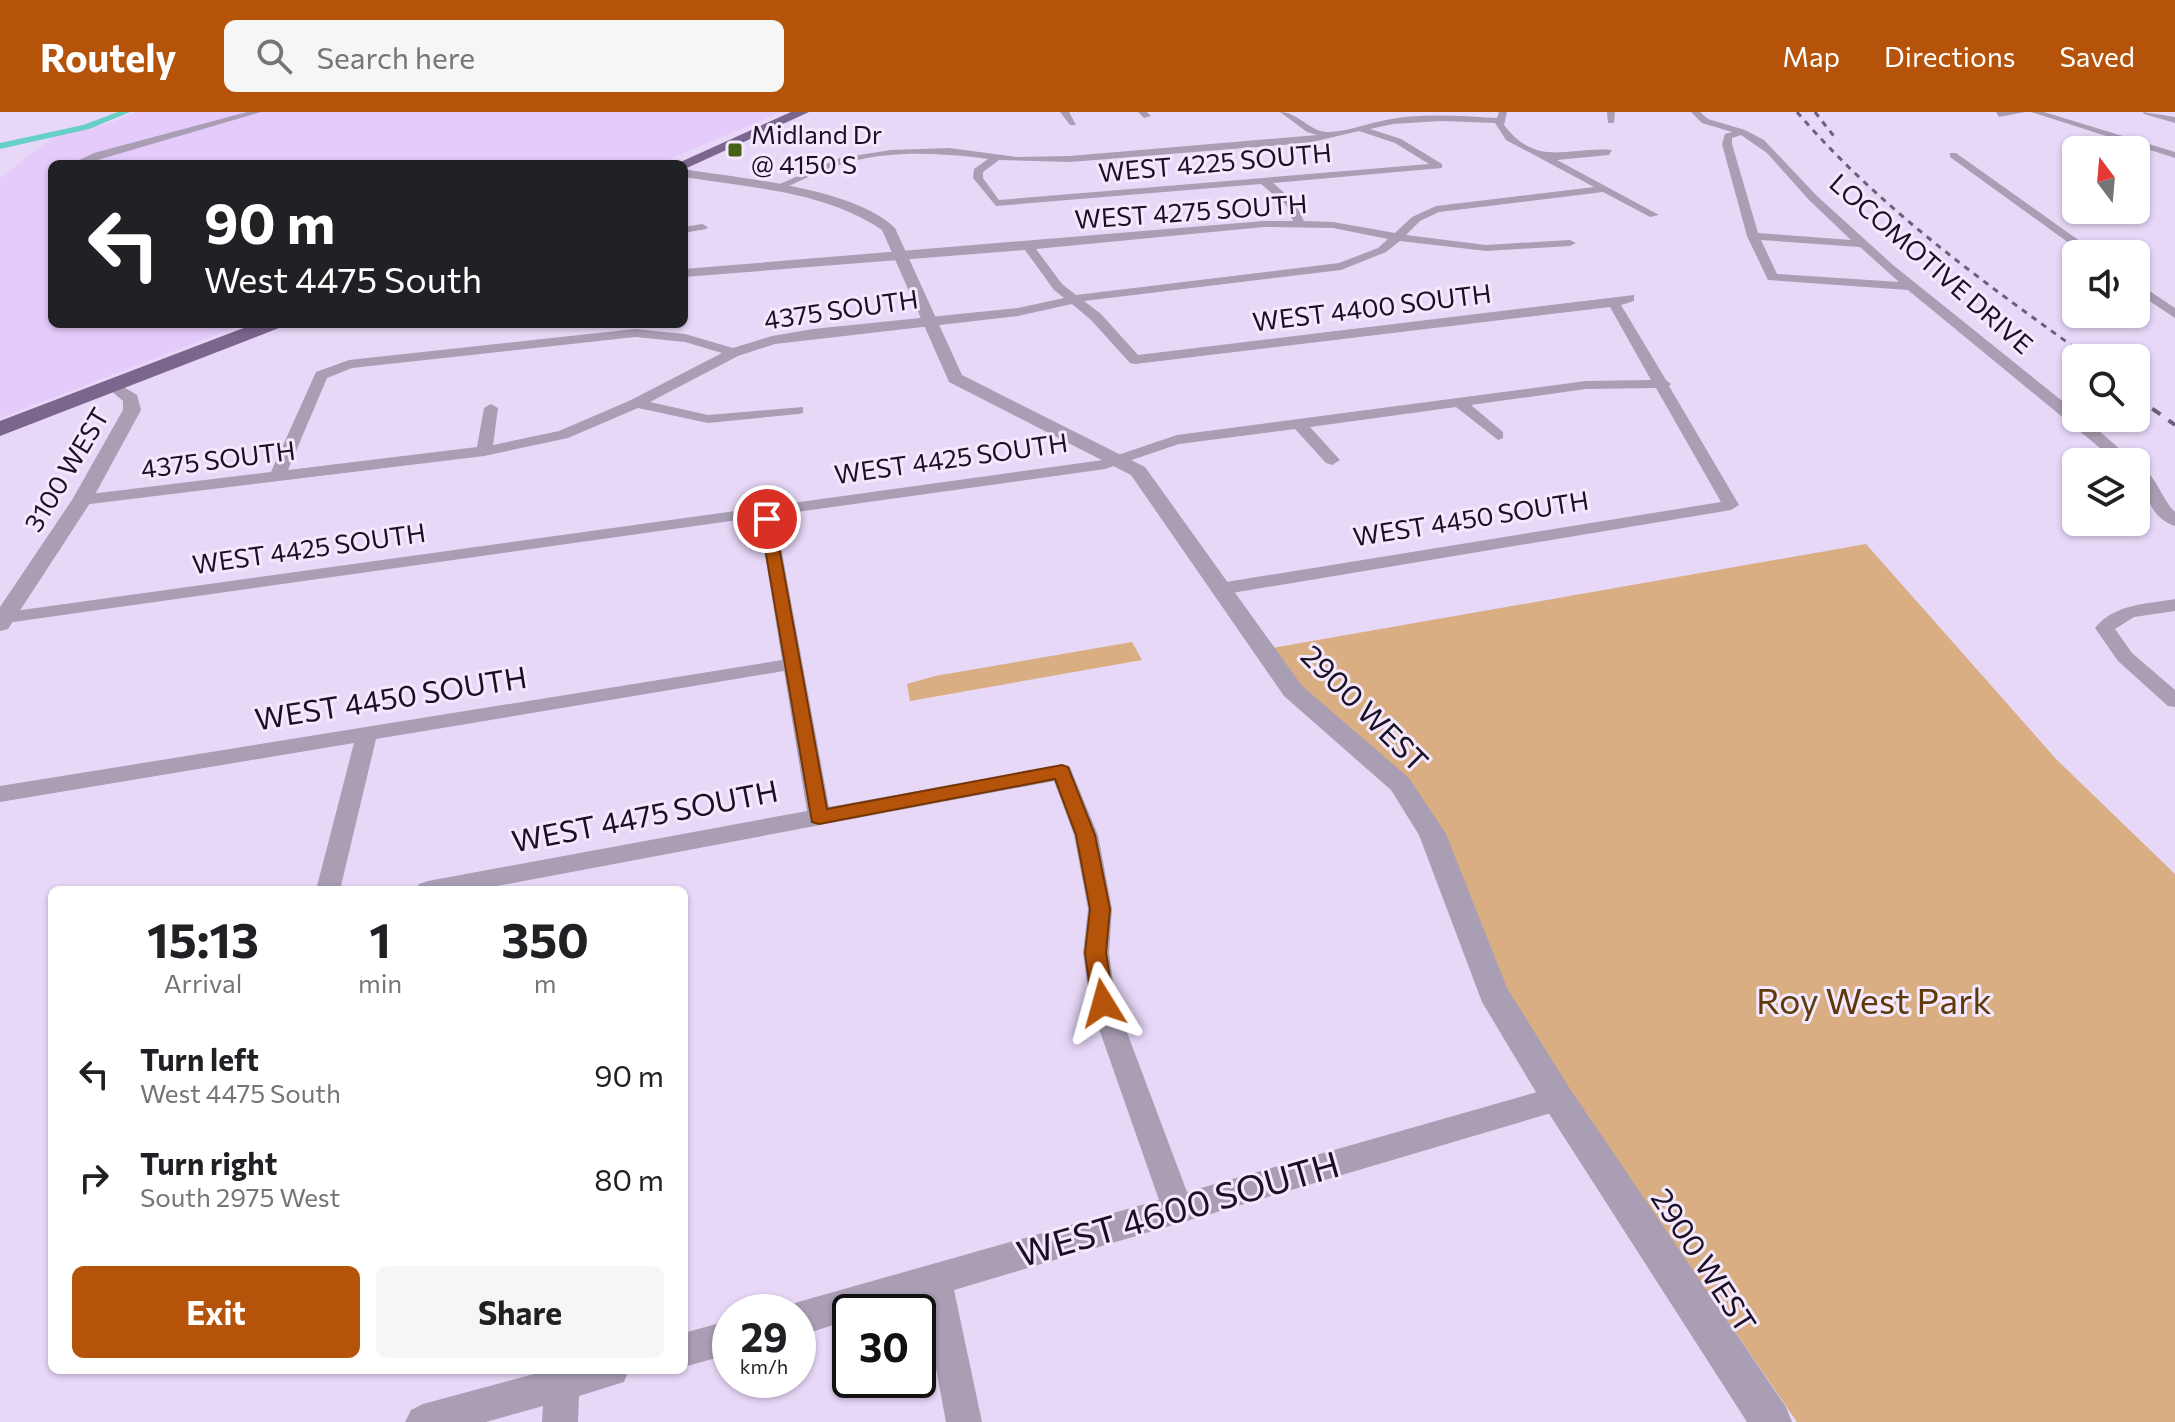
<!DOCTYPE html>
<html lang="en">
<head>
<meta charset="utf-8">
<style>
  body { margin:0; font-family:Commissioner,sans-serif; background:#f6f6f6; color:#202124; height:100vh; display:flex; flex-direction:column; font-size:30px; white-space:nowrap }
  * { box-sizing:border-box; margin:0 }
  p { font-size:26px; color:#757577 }
  .icon { flex:none; width:44px; height:44px; fill:none; stroke:currentColor; stroke-width:2; stroke-linecap:round; stroke-linejoin:round }
  .map { position:relative; flex:1; overflow:hidden }
  .panel { position:absolute; left:48px; top:774px; width:640px; height:488px; display:flex; flex-direction:column; background:#fff; border-radius:12px; box-shadow:0 2px 6px #0004 }
  .panel>* { flex:none }
  .guide { position:absolute; left:48px; top:48px; width:640px; height:168px; border-radius:12px; box-shadow:0 2px 6px #0004; background:#202124; color:#fff; overflow:hidden }
  .needle { width:52px; rotate:344deg }
  .fabs { position:absolute; left:2062px; top:24px; display:grid; gap:16px }
  .fabs a { display:grid; place-items:center; width:88px; height:88px; border-radius:12px; background:#fff; box-shadow:0 2px 6px #0004; font-size:40px }
  .speed { position:absolute; left:712px; top:1182px; display:flex; gap:16px; font-size:40px; font-weight:700; text-align:center }
  .speed>* { display:grid; place-content:center; width:104px; height:104px; border-radius:50%; background:#fff; box-shadow:0 2px 6px #0004; line-height:1 }
  .speed small { font-size:20px; font-weight:400 }
  .speed .limit { border:4px solid #111; border-radius:12px; background:#fff; color:#111 }
  .pin { position:absolute; display:grid; place-items:center; width:68px; height:68px; color:#fff; margin:-34px; border:4px solid #fff; border-radius:50%; box-shadow:0 2px 8px #0007 }
  .me { position:absolute; width:88px; margin:-44px; rotate:352deg; stroke-linejoin:round; filter:drop-shadow(0 0 6px #0008) }
  .turn { display:flex; align-items:center; gap:28px; height:168px; padding:0 24px; font-size:36px }
  .turn .icon { width:104px; height:104px; stroke-width:2.5 }
  .turn b { display:block; font-size:56px; line-height:68px }
  .eta { display:flex; justify-content:space-evenly; align-items:center; height:136px; text-align:center }
  .eta b { font-size:48px; font-weight:700; line-height:56px }
  .cta { display:flex; gap:16px; margin-top:auto; padding:16px 24px }
  .cta a { flex:1; height:92px; border-radius:12px; background:#b45309; color:#fff; font-size:32px; font-weight:700; line-height:92px; text-align:center }
  .cta a+a { background:#f6f6f6; color:#202124 }
  ul { padding:0; list-style:none }
  li { display:flex; align-items:center; gap:24px; height:104px; padding:0 24px }
  li div { flex:1 }
  li b { display:block; font-size:30px }
  li em { font-style:normal }
  header { display:flex; align-items:center; gap:48px; box-sizing:border-box; height:112px; padding:0 40px; background:#b45309; color:#fff }
  header strong { font-size:38px }
  nav { display:flex; gap:44px; margin-inline-start:auto; font-size:28px }
  .search { width:560px; height:72px; background:#f6f6f6; display:flex; align-items:center; gap:20px; box-sizing:border-box; padding:0 28px; border-radius:12px; color:#757577; font-size:30px }
  .map>svg:first-child { display:block }
  .built { fill:#e4cbfb }
  .green { fill:#d8ae82 }
  .lines { fill:none; stroke-linecap:round; stroke-linejoin:round }
  .canal { fill:#66d0c7; fill-rule:evenodd }
  .minor { fill:#a99eb4; fill-rule:evenodd }
  .tertiary { fill:#a99eb4; fill-rule:evenodd }
  .primary { fill:#7b668e; fill-rule:evenodd }
  .rail-far1 { stroke:#6c6078; stroke-width:3; stroke-dasharray:6 6; stroke-linecap:butt }
  .rail { stroke:#6c6078; stroke-width:4; stroke-dasharray:10 10; stroke-linecap:butt }
  .route { fill:#b45309; stroke:#753606; stroke-width:2 }
  .poi-dot { fill:#456113; stroke:#f3e8fe; stroke-width:3 }
  .labels { text-anchor:middle; stroke-width:6; stroke-linejoin:round; paint-order:stroke }
  .far-poi-label { font-size:26px; fill:#1a1023; stroke:#f3e8fe; text-anchor:start }
  .far-street-label { font-size:26px; fill:#1a1023; stroke:#f3e8fe }
  .street-label { font-size:30px; fill:#1a1023; stroke:#f3e8fe }
  .near-park-label { font-size:36px; fill:#5e3a0b; stroke:#f3e8fe }
  .near-street-label { font-size:36px; fill:#1a1023; stroke:#f3e8fe }
</style>
</head>
<body>
<header>
<strong>Routely</strong>
<div class="search"><svg class="icon" aria-label="search" viewBox="0 0 24 24"><circle cx="10" cy="10" r="6"/><path d="M15 15l6 6"/></svg>Search here</div>
<nav><a>Map</a><a>Directions</a><a>Saved</a></nav>
</header>
<div class="map">
<svg width="2175" height="1310" viewBox="0 0 2175 1310">
  <rect width="100%" height="100%" fill="#e8d8f8"/>
  <polygon class="built" points="136,0 781,0 658,52 52,52 52,212 244,212 0,306 0,66 53,25 110,11"/>
  <g class="green">
    <polygon points="1866,432 2056,647 2175,762 2175,1310 1797,1310 1504,883 1436,710 1291,564 1272,536"/>
    <polygon points="1132,530 1142,548 910,589 907,572 935,564"/>
  </g>
  <g class="lines">
    <polygon class="canal" points="118,0 130,0 89,17 0,37 0,31 83,13"/>
    <g class="minor">
      <polygon points="247,0 261,0 84,52 71,52 94,41"/>
      <polygon points="1060,0 1069,0 1076,13 1070,13"/>
      <polygon points="1138,0 1147,0 1151,4 1144,6"/>
      <path d="M1280,0c19,0 30,21 50,20 20,-1 41,-10 61,-13 35,-6 71,-3 106,-1l2,-6h8l-3,13c34,44 64,21 108,25l-3,5 -52,5 102,55 -9,2 -47,-25 -164,20 -19,9 -14,14 80,10 84,-5 6,3 -6,3 -84,5 -86,-10 -14,11 -45,18 -257,31 17,13 37,41 496,-60v6l-13,4 45,75 5,4 -2,2 70,119 -8,5 -511,85 -9,-6 9,-6 501,-81 -65,-114 -70,1 -115,16 32,27v6l-5,2 -42,-33 -146,20 30,33 -8,5 -6,-2 -31,-34 -116,15 -74,25 -330,46 54,292 233,-42 8,2 28,68 14,74 -3,44 7,50 71,189 371,-106 10,4 4,9 -4,9 -614,182 28,132h-36l-23,-123 -45,13h-28v8l-52,16v-24h-14l2,-5 12,-5 361,-102 -69,-197 -7,-50 5,-44 -14,-74 -20,-54 -578,109h-60l3,-6 9,-3 379,-70 -23,-140 -408,68 -36,151h-24l38,-147 -354,59v-16l782,-126 -23,-143 -753,106 -6,-2v-8l1103,-153 74,-25 409,-54 65,-1 -41,-73 -475,57 -5,-1 -39,-43 -19,-16 -54,12 -243,28 -37,12 -88,46 58,13 95,-8v6l-5,1 -90,9 -70,-15 -70,30 -84,18 -402,49 -8,-5 8,-5 189,-23 45,-100 33,-12 286,-31 50,5 48,14 39,-12 41,-7 205,-21 46,-10 -10,-8 -29,-40 -341,27v-8l580,-48h29l-7,-16 -25,-21 -265,22 -23,-28 1,-9 14,-10c-46,-6 -97,-9 -142,4 -24,6 -47,19 -69,28l-9,-2 72,-31 51,-8 58,-2 68,9 53,-1 247,-21 -10,-3zM1441,9l54,2 11,17 88,47 -158,19 -24,11 -17,16 -62,-11 -29,-1 -10,-20 -21,-18 169,-15v-4l-41,-25 -31,-10 23,-5zM1359,19l36,12 34,21 -430,36 -16,-22v-6l16,-12 71,2 238,-19zM1264,115l69,1 55,11 -10,9 -39,15 -263,32 -14,-11 -26,-35zM635,225l50,5 37,11 -91,47 -72,31 -66,14 5,-37 -7,-4 -7,4 -7,39 -189,23 39,-92 25,-10z"/>
      <polygon points="1607,0 1615,0 1614,11 1608,11"/>
      <path d="M1691,0h9l8,7 37,11 19,10 53,56 76,69 183,147v6h8l51,44h-18l-209,-172 -140,-10 -21,-44 -25,-92 3,-10 7,-2 -30,-9zM1741,23l26,18 42,47 42,40 -93,-7 -26,-89v-6zM1761,128l99,7 39,35 -122,-8z"/>
      <polygon points="1996,0 2025,0 1999,5"/>
      <polygon points="2031,0 2044,0 2175,40 2175,46"/>
      <polygon points="2143,0 2175,5 2175,11 2144,2"/>
      <polygon points="1950,41 1956,41 2098,142 2084,142 1950,45"/>
      <polygon points="702,112 708,115 706,117 684,121 684,115"/>
      <polygon points="2136,170 2175,196 2175,206 2136,180"/>
      <path d="M2136,353c21,8 23,31 39,47v14c-27,-9 -25,-32 -39,-47z"/>
      <path d="M2175,487v12l-41,6 -19,12 17,24 43,37v17l-7,-1 -50,-45 -23,-33c19,-24 52,-24 80,-29z"/>
      <polygon points="730,1208 730,1242 684,1255 684,1221"/>
      <polygon points="549,1258 629,1258 624,1270 579,1284 578,1310 542,1310 543,1294 486,1310 405,1310 411,1298 423,1292"/>
    </g>
    <g class="tertiary">
      <path d="M684,57c57,10 169,18 211,59l67,147 183,92 157,219 107,92 37,56 61,154 63,101 216,318 6,15h-45l-201,-313 -64,-107 -63,-167 -28,-45 -107,-94 -153,-221 -182,-93 -67,-152c-58,-39 -131,-42 -198,-53z"/>
      <polygon points="112,268 137,283 141,298 92,388 8,517 0,519 0,495 72,388 123,298 123,289 104,273"/>
    </g>
    <g class="primary">
      <polygon points="791,0 809,0 689,55 684,57 684,52 676,52"/>
      <polygon points="254,212 282,212 279,216 0,324 0,309"/>
    </g>
    <g class="rail-far1">
      <path d="M1797,0c84,98 188,171 292,246"/>
      <polyline points="1815,0 1836,27"/>
    </g>
    <polyline class="rail" points="2136,285 2175,313"/>
  </g>
  <polygon class="route" points="767,403 774,407 827,697 1062,653 1068,655 1095,723 1110,797 1106,841 1114,891 1111,898 1103,900 1095,898 1092,891 1085,841 1090,797 1076,723 1055,667 819,712 812,710 760,407"/>
  <rect class="poi-dot" x="727" y="30" width="16" height="16" rx="4"/>
  <g class="labels">
    <g class="far-poi-label">
      <text x="751" y="32">Midland Dr<tspan x="751" dy="30">@ 4150 S</tspan></text>
    </g>
    <g class="far-street-label">
      <text transform="translate(1215 51) rotate(-5)" y="9">WEST 4225 SOUTH</text>
      <text transform="translate(1191 100) rotate(-4)" y="9">WEST 4275 SOUTH</text>
      <text transform="translate(1931 152) rotate(41)" y="9">LOCOMOTIVE DRIVE</text>
      <text transform="translate(1372 196) rotate(-7)" y="9">WEST 4400 SOUTH</text>
      <text transform="translate(841 198) rotate(-8)" y="9">4375 SOUTH</text>
      <text transform="translate(951 347) rotate(-8)" y="9">WEST 4425 SOUTH</text>
      <text transform="translate(218 348) rotate(-7)" y="9">4375 SOUTH</text>
      <text transform="translate(67 358) rotate(-59)" y="9">3100 WEST</text>
      <text transform="translate(1471 407) rotate(-9)" y="9">WEST 4450 SOUTH</text>
      <text transform="translate(309 437) rotate(-8)" y="9">WEST 4425 SOUTH</text>
    </g>
    <g class="street-label">
      <text transform="translate(391 587) rotate(-9)" y="10">WEST 4450 SOUTH</text>
      <text transform="translate(1364 597) rotate(45)" y="10">2900 WEST</text>
      <text transform="translate(645 705) rotate(-11)" y="10">WEST 4475 SOUTH</text>
      <text transform="translate(1703 1149) rotate(57)" y="10">2900 WEST</text>
    </g>
    <g class="near-park-label">
      <text x="1874" y="902">Roy West Park</text>
    </g>
    <g class="near-street-label">
      <text transform="translate(1178 1097) rotate(-16)" y="13">WEST 4600 SOUTH</text>
    </g>
  </g>
</svg>
<div class="fabs">
<a><svg class="needle" viewBox="-14 -14 28 28"><path d="M0-13l5 13h-10z" fill="#e53935"/><path d="M0 13l5-13h-10z" fill="#757577"/></svg></a>
<a><svg class="icon" aria-label="sound" viewBox="0 0 24 24"><path d="M4 9h4l5-4v14l-5-4H4zM17 9q2 3 0 6"/></svg></a>
<a><svg class="icon" aria-label="search" viewBox="0 0 24 24"><circle cx="10" cy="10" r="6"/><path d="M15 15l6 6"/></svg></a>
<a><svg class="icon" aria-label="layers" viewBox="0 0 24 24"><path d="M12 4l9 5-9 5-9-5zM3 14l9 5 9-5"/></svg></a>
</div>
<div class="speed"><div>29<small>km/h</small></div><div class="limit">30</div></div>
<div class="pin" style="left:767px;top:407px;background:#d93025"><svg class="icon" aria-label="arrive" viewBox="0 0 24 24"><path d="M6 21V4h12l-3 4 3 4H6"/></svg></div>
<svg class="me" style="left:1103px;top:891px" viewBox="-20 -20 40 40"><path d="M0-17L14 15 0 8-14 15z" fill="#b45309" stroke="#fff" stroke-width="4"/></svg>
<div class="guide">
<div class="turn"><svg class="icon" aria-label="left" viewBox="0 0 24 24"><path d="M17 20v-9H6M10 6l-5 5 5 5"/></svg><div><b>90 m</b>West 4475 South</div></div>
</div>
<section class="panel">
<div class="eta">
<div><b>15:13</b><p>Arrival</p></div>
<div><b>1</b><p>min</p></div>
<div><b>350</b><p>m</p></div>
</div>
<ul>
<li><svg class="icon" aria-label="left" viewBox="0 0 24 24"><path d="M17 20v-9H6M10 6l-5 5 5 5"/></svg><div><b>Turn left</b><p>West 4475 South</p></div><em>90 m</em></li>
<li><svg class="icon" aria-label="right" viewBox="0 0 24 24"><path d="M7 20v-9h11M14 6l5 5-5 5"/></svg><div><b>Turn right</b><p>South 2975 West</p></div><em>80 m</em></li>
</ul>
<div class="cta"><a>Exit</a><a>Share</a></div>
</section>
</div>
</body>
</html>
